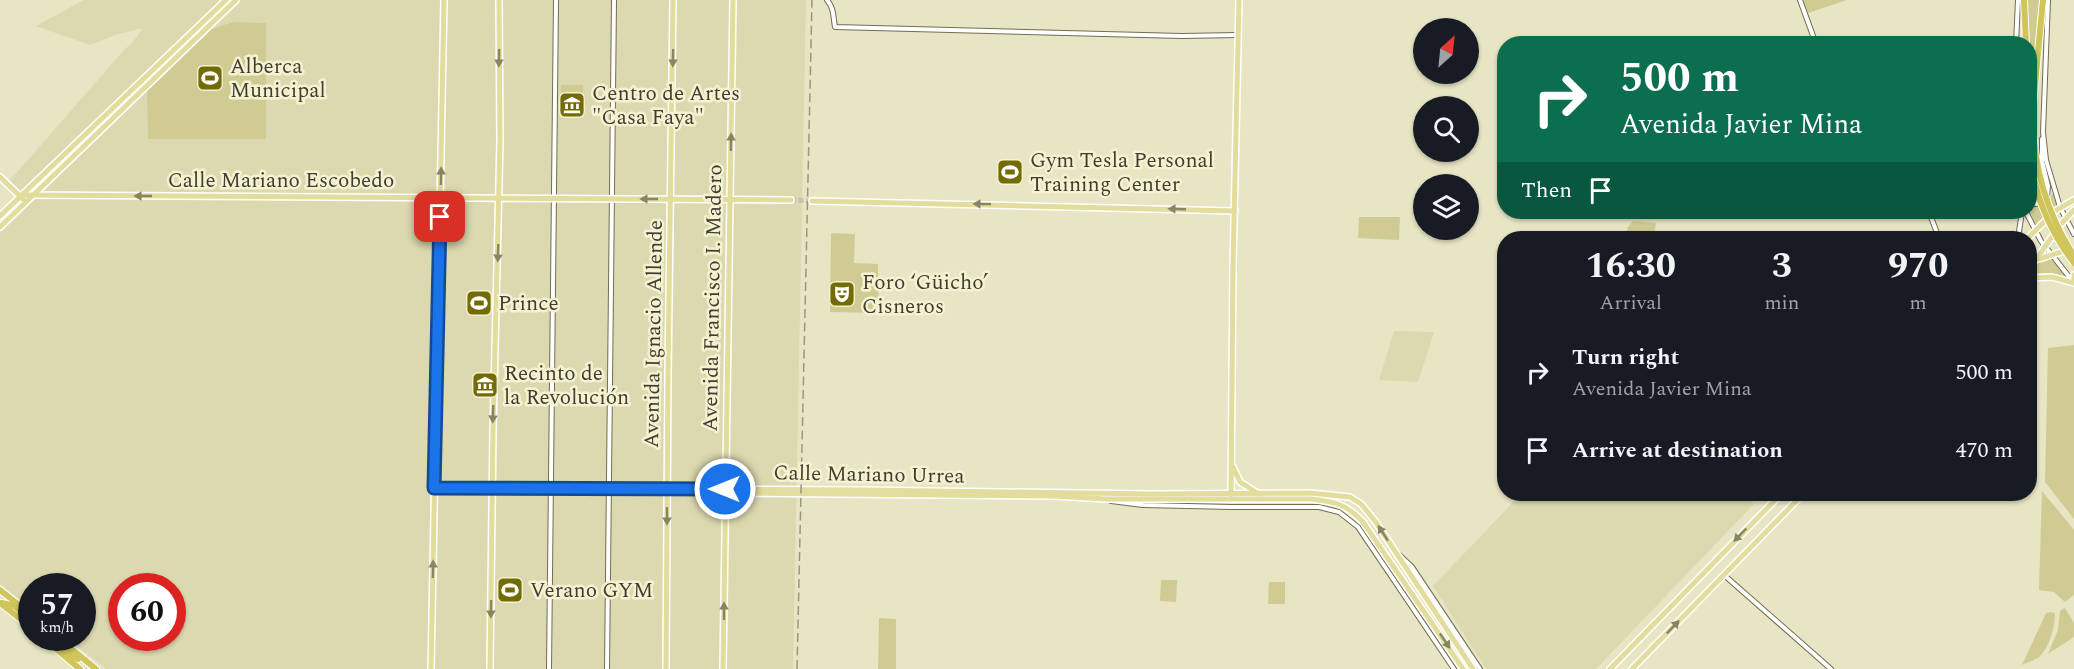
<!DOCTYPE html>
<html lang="en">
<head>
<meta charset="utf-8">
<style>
  body { margin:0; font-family:Spectral,serif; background:#20242c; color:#f1f3f6; height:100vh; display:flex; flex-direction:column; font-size:22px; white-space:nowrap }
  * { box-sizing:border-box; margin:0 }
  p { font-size:20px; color:#9ea1a6 }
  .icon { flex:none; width:33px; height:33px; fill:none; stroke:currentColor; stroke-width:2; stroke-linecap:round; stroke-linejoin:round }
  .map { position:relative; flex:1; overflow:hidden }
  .drawer { position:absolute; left:1497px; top:231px; width:540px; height:270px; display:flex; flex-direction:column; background:#171b24; border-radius:24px; box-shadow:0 2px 4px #0004 }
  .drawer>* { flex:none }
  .top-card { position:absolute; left:1497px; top:36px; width:540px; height:183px; border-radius:24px; box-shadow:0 2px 4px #0004; background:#0b6e4f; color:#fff; overflow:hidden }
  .needle { width:39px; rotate:27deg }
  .buttons { position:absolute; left:1413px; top:18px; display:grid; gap:12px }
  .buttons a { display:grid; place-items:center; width:66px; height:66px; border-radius:50%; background:#171b24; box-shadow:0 2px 4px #0004; font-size:30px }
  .speed { position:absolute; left:18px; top:573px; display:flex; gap:12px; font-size:30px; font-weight:700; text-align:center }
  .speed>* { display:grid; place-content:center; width:78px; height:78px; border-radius:50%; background:#171b24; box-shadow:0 2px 4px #0004; line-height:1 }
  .speed small { font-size:15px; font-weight:400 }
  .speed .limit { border:9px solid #d22; background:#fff; color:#111 }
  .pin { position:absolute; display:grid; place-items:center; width:51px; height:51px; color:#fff; margin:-26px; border-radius:12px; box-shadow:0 3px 9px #0006 }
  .me { position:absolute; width:66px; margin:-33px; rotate:270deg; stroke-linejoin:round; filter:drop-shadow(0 0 4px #0008) }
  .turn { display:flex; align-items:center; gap:21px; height:126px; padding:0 24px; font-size:27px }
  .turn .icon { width:78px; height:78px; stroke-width:2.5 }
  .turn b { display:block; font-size:42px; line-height:51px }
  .then { display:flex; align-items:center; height:57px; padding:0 24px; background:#0003; gap:12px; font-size:22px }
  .eta { display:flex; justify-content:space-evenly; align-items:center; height:102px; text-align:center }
  .eta b { font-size:36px; font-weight:700; line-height:42px }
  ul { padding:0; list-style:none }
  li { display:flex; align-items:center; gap:18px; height:78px; padding:0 24px }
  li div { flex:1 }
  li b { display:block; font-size:22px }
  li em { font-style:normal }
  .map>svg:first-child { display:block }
  .built { fill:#dcd9b0; fill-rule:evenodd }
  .green { fill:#d0cb93 }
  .water { fill:#b3aa4a }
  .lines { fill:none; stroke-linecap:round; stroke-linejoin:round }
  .major-tunnel { stroke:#c5c4a7; stroke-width:5; stroke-dasharray:5 2.5; stroke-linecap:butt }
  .minor-casing { stroke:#716e51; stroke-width:6 }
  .major-casing { stroke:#fff; stroke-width:8 }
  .highway-casing { stroke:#fff; stroke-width:8 }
  .minor { stroke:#fff; stroke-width:4 }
  .major { stroke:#e2dc9d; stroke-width:5 }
  .highway { stroke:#cfc55b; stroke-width:6 }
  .rail { stroke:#999780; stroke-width:1.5; stroke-dasharray:9 4.5; stroke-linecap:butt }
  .highway-bridge-casing { stroke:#fff; stroke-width:8; stroke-linecap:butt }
  .highway-bridge { stroke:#cfc55b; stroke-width:6 }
  .oneway { fill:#888562 }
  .route-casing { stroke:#114b97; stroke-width:15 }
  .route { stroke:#1a73e8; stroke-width:10 }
  .labels { text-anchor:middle; stroke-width:5; stroke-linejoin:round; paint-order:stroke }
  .poi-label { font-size:21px; fill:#3f3e31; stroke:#f5f2d1; text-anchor:start }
  .street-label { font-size:21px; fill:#3f3e31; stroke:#f5f2d1 }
</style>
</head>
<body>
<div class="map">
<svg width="2074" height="669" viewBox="0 0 2074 669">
  <rect width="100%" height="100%" fill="#e7e5c4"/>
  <g class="built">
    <path d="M84,0h722l-13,669h-687l-39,-31h15v-52h-50l-1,23 -31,-25v-357l20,-26 -14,-16 117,-134 9,-8 11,-15 -28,7 -25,10 -54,-19zM122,586h50v52h-50z"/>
    <polygon points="1394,331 1434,332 1418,382 1379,380"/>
    <polygon points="1521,494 1743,494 1754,504 1596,669 1486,669 1433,586"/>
  </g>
  <g class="green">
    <polygon points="1803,0 1847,0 1808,13"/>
    <polygon points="2024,0 2042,0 2034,63 2030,76 2030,44 2027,43"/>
    <polygon points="233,22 266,23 266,139 148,139 147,88 206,31"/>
    <polygon points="561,85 583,85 583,99 561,98"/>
    <path d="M2030,162l8,43 6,-1 9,-11 5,16 -18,18c-17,-13 -10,-47 -10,-65z"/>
    <polygon points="1359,217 1400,217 1399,240 1358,238"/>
    <polygon points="1633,221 1656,223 1654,238 1624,238 1628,227"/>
    <polygon points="831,233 855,234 854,263 878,264 879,313 830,312"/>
    <path d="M2051,255l17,23c-15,-5 -24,-7 -38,-2v-7l8,-9z"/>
    <polygon points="2074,345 2074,519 2045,482 2048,348"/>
    <polygon points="2042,491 2074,530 2074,595 2065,602 2054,592 2039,590"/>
    <polygon points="1161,580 1177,580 1176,602 1160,601"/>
    <polygon points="1269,582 1285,582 1285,604 1268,604"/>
    <polygon points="2065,608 2074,623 2074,637 2048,654 2058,630 2060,611"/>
    <path d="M2050,612l5,1c0,13 -5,33 -15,43 -4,4 -12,6 -18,9l24,-52z"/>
    <polygon points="879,618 896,619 896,669 878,669"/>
  </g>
  <polygon class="water" points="214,68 220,71 216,86 213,90 200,87 205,72 212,70"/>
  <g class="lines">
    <polyline class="major-tunnel" points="791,200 812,201"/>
    <defs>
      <g id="minor">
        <path d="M827,0c7,8 6,16 8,27l347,9 56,-1"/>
        <polyline points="1800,0 1816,44"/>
        <polyline points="2048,0 2043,132 2046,160 2060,207 2074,234"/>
        <polyline points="2016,44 2018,0"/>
        <polyline points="2042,139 2042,161 2048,186 2047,196"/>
        <polyline points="2030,201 2036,204 2043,202"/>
        <polyline points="1929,212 1939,238"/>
        <polyline points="2026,212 2041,241 2074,283"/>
        <polyline points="2018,238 2022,212"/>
        <polyline points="1111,501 1143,505 1231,507 1319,507 1339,512 1358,527 1454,669"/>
        <polyline points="1397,553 1412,567 1480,669"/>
        <polyline points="1724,575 1831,669"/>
        <polyline points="549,669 556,0"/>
        <polyline points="607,669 614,0"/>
      </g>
      <g id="major">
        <polyline points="0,177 23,199"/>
        <polyline points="22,195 791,200"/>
        <polyline points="812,201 1235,211"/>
        <polyline points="0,216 226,0"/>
        <polyline points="0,227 236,0"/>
        <polyline points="2028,238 2055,211 2074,200"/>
        <polyline points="2039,259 2067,250"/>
        <polyline points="2030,268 2061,224 2074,210"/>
        <polyline points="2030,278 2052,277 2074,283 2074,275"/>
        <polyline points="1233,467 1240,482 1259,494"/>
        <polyline points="726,470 733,483 740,488"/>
        <polyline points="434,488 862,490 1152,494 1310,493 1350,497 1361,504 1375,521 1473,669"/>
        <polyline points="1231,495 1233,265 1239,0"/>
        <path d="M725,507l7,-11 5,-3 317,3 51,3h205c25,3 35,4 53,23l100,147"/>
        <polyline points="431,669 444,0"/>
        <polyline points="490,669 493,430 500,141 499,0"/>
        <polyline points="666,669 668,373 673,0"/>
        <polyline points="723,669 733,0"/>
        <polyline points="1610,669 1781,494"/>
        <polyline points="1632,669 1803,494"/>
      </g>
      <g id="highway">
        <polyline points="2024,0 2026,44"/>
        <polyline points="2032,116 2043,0"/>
        <polyline points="0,590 32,615"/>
        <polyline points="0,603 32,628"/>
        <polyline points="2,603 14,606 32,620"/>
        <polyline points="43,638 80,669"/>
        <polyline points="58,638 96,669"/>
        <polyline points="58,646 76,658 78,659 80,656"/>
      </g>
    </defs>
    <use href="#minor" class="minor-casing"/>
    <use href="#major" class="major-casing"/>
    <use href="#highway" class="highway-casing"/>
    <use href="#minor" class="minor"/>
    <use href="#major" class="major"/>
    <use href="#highway" class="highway"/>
    <polyline class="rail" points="797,669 812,0"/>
    <defs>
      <g id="highway-bridge">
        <path d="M2032,116c2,52 14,96 42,140"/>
        <path d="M2030,157c5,38 20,75 44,106"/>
      </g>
    </defs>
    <use href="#highway-bridge" class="highway-bridge-casing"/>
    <use href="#highway-bridge" class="highway-bridge"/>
  </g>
  <defs><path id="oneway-solid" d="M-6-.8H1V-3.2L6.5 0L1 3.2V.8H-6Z" transform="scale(1.5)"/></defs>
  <g class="oneway">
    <use href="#oneway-solid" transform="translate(499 58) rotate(91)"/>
    <use href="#oneway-solid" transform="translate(673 58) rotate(91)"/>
    <use href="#oneway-solid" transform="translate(731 142) rotate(-89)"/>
    <use href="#oneway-solid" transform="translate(441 176) rotate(-89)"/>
    <use href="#oneway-solid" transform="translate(143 196) rotate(-180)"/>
    <use href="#oneway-solid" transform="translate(649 199) rotate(-180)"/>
    <use href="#oneway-solid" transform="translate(982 204) rotate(-179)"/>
    <use href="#oneway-solid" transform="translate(1177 209) rotate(-178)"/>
    <use href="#oneway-solid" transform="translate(498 253) rotate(92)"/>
    <use href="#oneway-solid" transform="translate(493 414) rotate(92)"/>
    <use href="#oneway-solid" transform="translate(667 516) rotate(90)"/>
    <use href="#oneway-solid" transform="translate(1383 533) rotate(-123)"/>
    <use href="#oneway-solid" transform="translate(1740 535) rotate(134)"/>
    <use href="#oneway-solid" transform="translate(433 569) rotate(-89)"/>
    <use href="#oneway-solid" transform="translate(491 609) rotate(91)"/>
    <use href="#oneway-solid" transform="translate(724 611) rotate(-90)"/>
    <use href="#oneway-solid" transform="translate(1673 627) rotate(-46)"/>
    <use href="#oneway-solid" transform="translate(1445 641) rotate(56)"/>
  </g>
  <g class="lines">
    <defs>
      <polyline id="route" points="440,217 434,488 725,489"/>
    </defs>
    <use href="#route" class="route-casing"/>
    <use href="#route" class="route"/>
  </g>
  <defs>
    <symbol id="stadium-square" viewBox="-11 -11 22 22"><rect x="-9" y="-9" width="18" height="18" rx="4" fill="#736b05" stroke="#f5f2d1"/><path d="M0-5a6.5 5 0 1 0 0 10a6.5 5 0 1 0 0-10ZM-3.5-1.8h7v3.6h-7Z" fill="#fff"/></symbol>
    <symbol id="museum-square" viewBox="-11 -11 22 22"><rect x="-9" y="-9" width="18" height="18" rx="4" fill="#736b05" stroke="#f5f2d1"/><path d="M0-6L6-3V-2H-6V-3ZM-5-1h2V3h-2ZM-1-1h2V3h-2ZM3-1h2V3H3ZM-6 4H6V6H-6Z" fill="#fff"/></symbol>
    <symbol id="theatre-square" viewBox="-11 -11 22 22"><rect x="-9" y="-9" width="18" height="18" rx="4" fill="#736b05" stroke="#f5f2d1"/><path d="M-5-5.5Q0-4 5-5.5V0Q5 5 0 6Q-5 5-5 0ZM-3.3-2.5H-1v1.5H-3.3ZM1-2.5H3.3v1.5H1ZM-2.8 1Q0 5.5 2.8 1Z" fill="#fff"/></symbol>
  </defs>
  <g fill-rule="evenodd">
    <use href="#stadium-square" x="195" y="63" width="30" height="30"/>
    <use href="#museum-square" x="557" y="90" width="30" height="30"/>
    <use href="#stadium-square" x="995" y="157" width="30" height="30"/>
    <use href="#theatre-square" x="827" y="279" width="30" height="30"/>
    <use href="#stadium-square" x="464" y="288" width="30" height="30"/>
    <use href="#museum-square" x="470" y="370" width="30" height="30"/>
    <use href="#stadium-square" x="495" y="575" width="30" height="30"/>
  </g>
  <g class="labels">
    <g class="poi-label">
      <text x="230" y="73">Alberca<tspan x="230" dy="24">Municipal</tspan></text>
      <text x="592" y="100">Centro de Artes<tspan x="592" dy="24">"Casa Faya"</tspan></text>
      <text x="1030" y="167">Gym Tesla Personal<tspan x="1030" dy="24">Training Center</tspan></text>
      <text x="862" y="289">Foro ‘Güicho’<tspan x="862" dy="24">Cisneros</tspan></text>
      <text x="498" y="310">Prince</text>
      <text x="504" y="380">Recinto de<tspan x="504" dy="24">la Revolución</tspan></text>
      <text x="530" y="597">Verano GYM</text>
    </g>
    <g class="street-label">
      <text x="281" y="187">Calle Mariano Escobedo</text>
      <text transform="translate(712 298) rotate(-89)" y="7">Avenida Francisco I. Madero</text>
      <text transform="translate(653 334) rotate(-89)" y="7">Avenida Ignacio Allende</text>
      <text transform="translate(869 474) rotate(1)" y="7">Calle Mariano Urrea</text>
    </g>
  </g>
</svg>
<div class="buttons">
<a><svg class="needle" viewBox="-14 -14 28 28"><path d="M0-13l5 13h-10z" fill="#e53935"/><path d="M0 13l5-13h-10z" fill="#9ea1a6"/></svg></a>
<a><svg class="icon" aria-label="search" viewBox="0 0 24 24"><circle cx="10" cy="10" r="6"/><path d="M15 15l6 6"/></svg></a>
<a><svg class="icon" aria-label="layers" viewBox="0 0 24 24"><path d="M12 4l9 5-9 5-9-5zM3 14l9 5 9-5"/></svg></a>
</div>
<div class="speed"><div>57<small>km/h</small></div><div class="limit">60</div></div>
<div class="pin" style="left:440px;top:217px;background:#d93025"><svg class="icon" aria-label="arrive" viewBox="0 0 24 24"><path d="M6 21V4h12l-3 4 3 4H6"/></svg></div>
<svg class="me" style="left:725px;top:489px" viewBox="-20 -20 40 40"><circle r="17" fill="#1a73e8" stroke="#fff" stroke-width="3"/><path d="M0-11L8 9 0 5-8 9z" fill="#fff"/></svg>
<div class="top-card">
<div class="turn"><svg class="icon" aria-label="right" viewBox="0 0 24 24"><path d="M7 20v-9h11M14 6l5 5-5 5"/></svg><div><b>500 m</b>Avenida Javier Mina</div></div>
<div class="then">Then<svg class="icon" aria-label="arrive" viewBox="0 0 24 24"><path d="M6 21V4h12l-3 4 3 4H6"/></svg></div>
</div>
<section class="drawer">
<div class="eta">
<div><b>16:30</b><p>Arrival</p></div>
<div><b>3</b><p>min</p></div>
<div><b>970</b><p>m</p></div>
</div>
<ul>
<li><svg class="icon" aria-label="right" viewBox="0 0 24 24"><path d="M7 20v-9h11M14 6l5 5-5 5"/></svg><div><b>Turn right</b><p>Avenida Javier Mina</p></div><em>500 m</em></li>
<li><svg class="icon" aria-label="arrive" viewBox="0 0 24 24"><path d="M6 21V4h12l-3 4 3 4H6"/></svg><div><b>Arrive at destination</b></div><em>470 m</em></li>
</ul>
</section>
</div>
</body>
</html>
